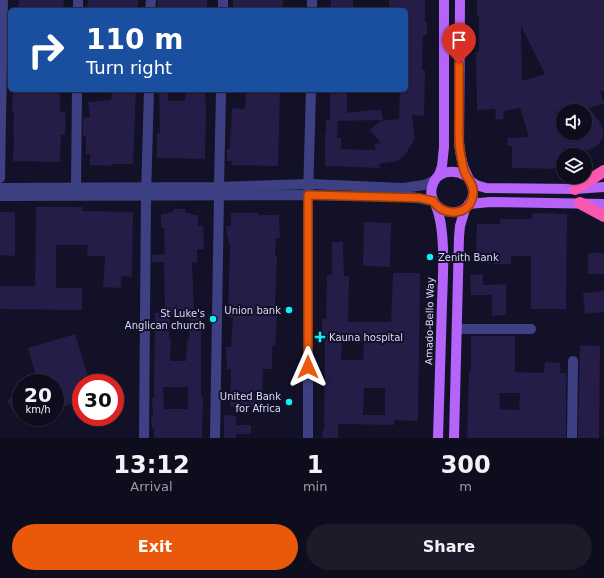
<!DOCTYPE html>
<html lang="en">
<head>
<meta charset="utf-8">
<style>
  body { margin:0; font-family:"DejaVu Sans",sans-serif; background:#1c1b2a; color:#f1f3f6; height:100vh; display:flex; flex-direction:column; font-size:15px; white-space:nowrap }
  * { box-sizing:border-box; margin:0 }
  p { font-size:13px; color:#9b9ca4 }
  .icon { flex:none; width:22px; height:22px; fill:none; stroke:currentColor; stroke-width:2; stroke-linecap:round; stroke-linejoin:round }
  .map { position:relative; height:438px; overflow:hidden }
  .sheet { display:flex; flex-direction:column; background:#0e0d1d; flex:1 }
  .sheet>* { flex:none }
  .banner { position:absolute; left:8px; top:8px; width:400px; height:84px; border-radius:6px; box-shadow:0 1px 3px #0004,0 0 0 1px #2e2d3b; background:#1a4fa0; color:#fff; overflow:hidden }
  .buttons { position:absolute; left:556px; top:104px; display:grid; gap:8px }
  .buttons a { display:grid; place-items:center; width:36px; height:36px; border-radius:50%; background:#0e0d1d; box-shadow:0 1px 3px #0004,0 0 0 1px #2e2d3b; font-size:20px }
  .speed { position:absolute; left:12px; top:374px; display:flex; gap:8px; font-size:20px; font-weight:700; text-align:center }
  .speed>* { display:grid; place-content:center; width:52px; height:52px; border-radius:50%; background:#0e0d1d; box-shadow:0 1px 3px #0004,0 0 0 1px #2e2d3b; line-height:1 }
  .speed small { font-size:10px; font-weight:400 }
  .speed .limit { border:6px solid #d22; background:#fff; color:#111 }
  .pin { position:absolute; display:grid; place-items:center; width:34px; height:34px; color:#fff; margin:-41px -17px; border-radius:50% 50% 50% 0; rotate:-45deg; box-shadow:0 0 4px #0007 }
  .pin .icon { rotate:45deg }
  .me { position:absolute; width:44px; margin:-22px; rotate:0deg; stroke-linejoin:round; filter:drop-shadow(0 0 3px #0008) }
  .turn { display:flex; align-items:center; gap:14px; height:84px; padding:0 12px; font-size:18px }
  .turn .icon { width:52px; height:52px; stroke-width:2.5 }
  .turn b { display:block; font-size:28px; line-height:34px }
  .eta { display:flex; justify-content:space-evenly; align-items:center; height:68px; text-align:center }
  .eta b { font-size:24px; font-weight:800; line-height:28px }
  .button { display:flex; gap:8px; margin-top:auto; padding:8px 12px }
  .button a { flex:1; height:46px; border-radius:24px; background:#ea580c; color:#fff; font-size:16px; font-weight:800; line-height:46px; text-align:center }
  .button a+a { background:#1c1b2a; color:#f1f3f6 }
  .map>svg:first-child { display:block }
  .building { fill:#231d47; fill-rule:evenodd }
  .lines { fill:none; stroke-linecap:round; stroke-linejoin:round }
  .minor { stroke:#3e4084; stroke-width:10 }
  .major { stroke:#b663f9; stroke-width:10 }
  .highway { stroke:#f958b1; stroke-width:12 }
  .route-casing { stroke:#983908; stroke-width:10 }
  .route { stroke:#ea580c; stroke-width:7 }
  .poi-dot { fill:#0cf0f6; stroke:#131127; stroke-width:1.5 }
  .labels { text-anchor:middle; stroke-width:4; stroke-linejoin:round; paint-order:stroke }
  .poi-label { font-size:10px; fill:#d9d8fd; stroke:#131127; text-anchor:end }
  .street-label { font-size:10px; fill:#d9d8fd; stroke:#131127 }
</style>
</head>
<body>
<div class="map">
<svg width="604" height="438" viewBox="0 0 604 438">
  <rect width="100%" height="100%" fill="#131127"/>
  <g class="building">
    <polygon points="19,0 64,0 63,10 18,10"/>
    <polygon points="88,0 138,0 138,10 87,10"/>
    <polygon points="158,0 207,0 207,10 157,10"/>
    <polygon points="233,0 283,0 282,10 233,10"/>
    <rect x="331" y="0" width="22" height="10"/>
    <polygon points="389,0 425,0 425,22 427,22 427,35 423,35 422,70 425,70 424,116 412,115 415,139 405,155 398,161 379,164 380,168 325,166 325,133 326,133 326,120 330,120 330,90 347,90 347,113 371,110 381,110 383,120 338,121 337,138 341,138 341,149 376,150 374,144 381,143 370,130 380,121 399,119 400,90 406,90 406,10 389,10"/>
    <path d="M477,0h127v91h-4l4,13 -15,4 12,16 2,6v8l-5,7 -9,5 -7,1 -19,-3v21l-51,-1v-22h-4l-1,-8 22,-1 -9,-29 -17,3 1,8 -8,1 -1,-11 -18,1 -1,-58h3v-36h-2zM521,26l24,48 -23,7zM585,108v25h-25l-4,-22h20z"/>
    <polygon points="13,90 60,90 60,112 66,113 65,135 61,135 60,162 13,161 14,133 13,133 14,111 12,111"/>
    <polygon points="112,90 136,90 133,164 111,164 111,166 90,165 90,154 86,154 86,136 83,136 83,118 90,117 88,102 111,100"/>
    <polygon points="159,90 168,90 168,101 185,101 185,92 205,90 206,109 205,159 157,158 157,133 160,133"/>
    <polygon points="246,90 280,90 278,166 231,165 232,161 227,161 227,149 230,149 232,108 245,109"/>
    <polygon points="36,207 82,207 82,211 133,212 132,277 122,276 121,288 103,287 105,256 87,256 88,245 56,245 56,288 82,288 82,310 0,309 0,286 35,286"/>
    <path d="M173,209h12v4h6v2h7v11h5l1,23h-7v13h-5l2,49h9l-2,29v57h2l-1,41h-48v-10h-2l-1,-12h2l-1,-18h2l1,-85h10l-1,-51h-12v-7l13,-1 -1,-26h-3v-14h7l1,-2h4zM190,314l-1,26h-2l-1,21h-16l1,-22h-2l1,-24zM163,387h25v22h-24z"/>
    <polygon points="0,212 15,212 15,256 0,255"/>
    <polygon points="231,213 258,213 258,215 279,215 280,238 276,238 275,256 277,256 275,304 278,304 275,346 272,346 272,369 263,369 262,407 230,407 231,369 227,369 226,347 231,347 233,318 228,317 230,244 229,244 228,237 227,237 226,226 231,226"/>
    <polygon points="532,213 567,214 566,309 531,309 531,256 511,256 511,264 494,264 494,256 476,256 477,224 500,224 500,219 532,219"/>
    <polygon points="364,222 391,223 390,267 363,266"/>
    <path d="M332,242h11l1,34h5l-1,46h43l2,-49h27l-2,148 -24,-1v5l-56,-1v14h-16l1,-8h1l1,-95h-3v-16h4l1,-44h5zM342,342h22l-1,18h-22zM364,388h21v27h-22z"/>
    <rect x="588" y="253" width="16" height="21"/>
    <polygon points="483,274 483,285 506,284 506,315 492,316 492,295 471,295 470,275"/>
    <polygon points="604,291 604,312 585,314 583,293"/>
    <polygon points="75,334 90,383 81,383 81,401 55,409 55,383 38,383 28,348"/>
    <path d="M471,336h44v36l29,1 1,-11 15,1v10h6v65h-99l2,-67h2zM499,393h21l-1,17 -19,-1z"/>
    <polygon points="580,345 600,346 599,438 578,438"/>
    <polygon points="18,395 21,401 21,406 12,410 7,400"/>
    <polygon points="224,415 236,416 236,425 251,425 251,434 236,434 236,438 224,438"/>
  </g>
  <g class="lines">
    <g class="minor">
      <polyline points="78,10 78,0"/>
      <polyline points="150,10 151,0"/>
      <polyline points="223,10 223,0"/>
      <polyline points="312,10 312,0"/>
      <polyline points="0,178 3,0"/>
      <polyline points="219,187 221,90"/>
      <polyline points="0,188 219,187 310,184 403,188 424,185 435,180"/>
      <polyline points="76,188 77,90"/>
      <polyline points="0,196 308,195 412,197 433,201"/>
      <polyline points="457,329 531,329"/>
      <polyline points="144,438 146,196 149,90"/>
      <polyline points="215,438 219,196"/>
      <polyline points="308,438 308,195 311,90"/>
      <polyline points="572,438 573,361"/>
    </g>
    <g class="major">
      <path d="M460,0l-1,143c1,8 2,15 4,22 3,12 15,23 8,36 -11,22 -45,9 -39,-14 4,-17 22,-18 34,-11"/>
      <polyline points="439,175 442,166 444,147 444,0"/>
      <polyline points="470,181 476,185 486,188 575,189 604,187"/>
      <polyline points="469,204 490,202 604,204"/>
      <path d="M436,206c10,24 7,70 6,97 -1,45 -3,90 -4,135"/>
      <polyline points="454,438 459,237 460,226 465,209"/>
    </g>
    <g class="highway">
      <polyline points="575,189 604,171"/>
      <polyline points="580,203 604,216"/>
    </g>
  </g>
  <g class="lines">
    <defs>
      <path id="route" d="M308,367v-172l112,3 13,3c11,17 39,15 40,-8 1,-7 -3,-11 -6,-16 -4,-6 -5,-15 -6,-21 -3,-12 -2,-25 -2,-37 0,-18 0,-37 0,-55"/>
    </defs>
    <use href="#route" class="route-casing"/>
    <use href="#route" class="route"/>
  </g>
  <g class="poi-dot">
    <circle cx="430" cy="257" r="4"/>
    <circle cx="289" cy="310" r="4"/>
    <circle cx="213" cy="319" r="4"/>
    <path d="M318 331h4v4h4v4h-4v4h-4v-4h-4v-4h4z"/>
    <circle cx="289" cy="402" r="4"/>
  </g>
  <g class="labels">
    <g class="poi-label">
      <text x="438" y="261" text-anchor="start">Zenith Bank</text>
      <text x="281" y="314">Union bank</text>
      <text x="205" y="317">St Luke's<tspan x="205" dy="12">Anglican church</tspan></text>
      <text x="329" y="341" text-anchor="start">Kauna hospital</text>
      <text x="281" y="400">United Bank<tspan x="281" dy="12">for Africa</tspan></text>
    </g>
    <g class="street-label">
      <text transform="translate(429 321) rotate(-89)" y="4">Amado-Bello Way</text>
    </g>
  </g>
</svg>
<div class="buttons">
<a><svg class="icon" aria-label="sound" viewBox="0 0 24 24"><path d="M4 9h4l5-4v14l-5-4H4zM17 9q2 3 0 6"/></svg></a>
<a><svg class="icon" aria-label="layers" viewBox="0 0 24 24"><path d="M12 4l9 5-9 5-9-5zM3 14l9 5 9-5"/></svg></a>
</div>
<div class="speed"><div>20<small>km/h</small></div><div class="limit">30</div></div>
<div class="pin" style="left:459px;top:64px;background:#d93025"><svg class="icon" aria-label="arrive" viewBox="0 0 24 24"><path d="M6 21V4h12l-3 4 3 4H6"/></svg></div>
<svg class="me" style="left:308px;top:367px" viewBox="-20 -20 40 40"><path d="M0-17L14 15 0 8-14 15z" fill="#ea580c" stroke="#fff" stroke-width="4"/></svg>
<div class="banner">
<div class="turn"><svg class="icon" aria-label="right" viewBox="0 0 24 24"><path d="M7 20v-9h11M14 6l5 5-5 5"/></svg><div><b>110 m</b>Turn right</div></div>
</div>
</div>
<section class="sheet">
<div class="eta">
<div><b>13:12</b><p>Arrival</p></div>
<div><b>1</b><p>min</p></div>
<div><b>300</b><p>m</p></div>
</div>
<div class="button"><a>Exit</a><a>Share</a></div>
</section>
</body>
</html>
